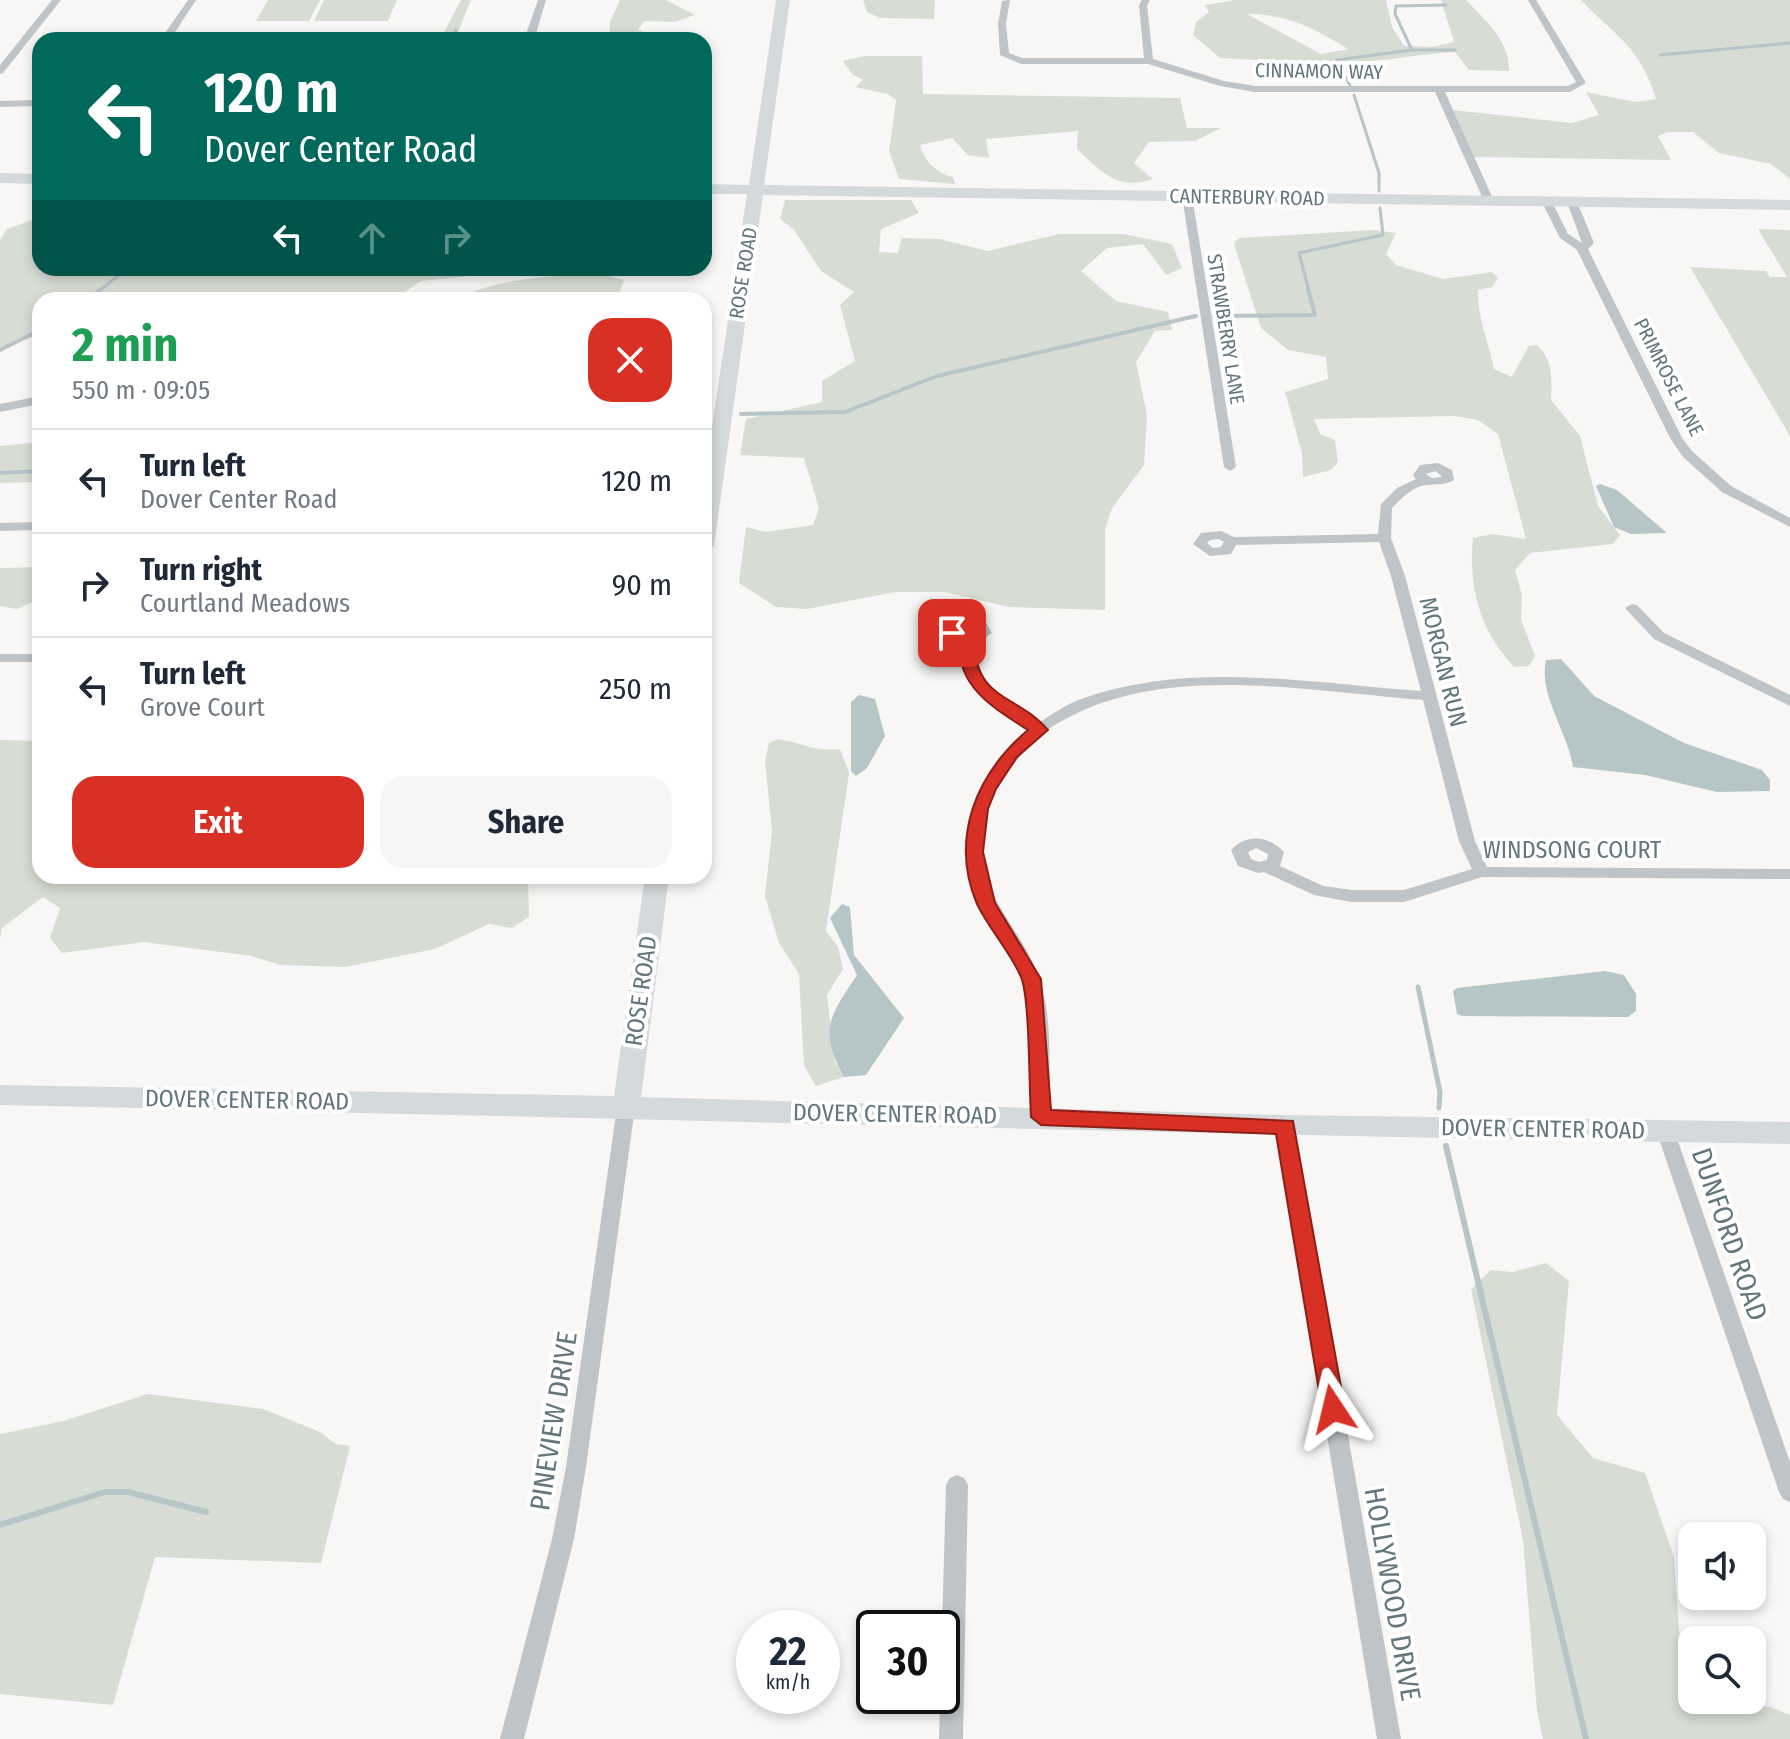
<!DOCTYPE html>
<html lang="en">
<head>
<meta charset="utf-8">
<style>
  body { margin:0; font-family:"Fira Sans Condensed",sans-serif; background:#f6f6f7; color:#1f2937; height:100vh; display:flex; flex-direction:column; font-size:30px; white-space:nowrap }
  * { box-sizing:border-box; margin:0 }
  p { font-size:26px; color:#747a83 }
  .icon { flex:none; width:44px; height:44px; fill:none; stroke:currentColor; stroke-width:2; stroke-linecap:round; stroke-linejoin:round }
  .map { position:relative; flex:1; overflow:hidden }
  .drawer { position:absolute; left:32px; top:292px; width:680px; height:592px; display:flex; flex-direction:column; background:#fff; border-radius:24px; box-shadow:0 4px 12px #0003 }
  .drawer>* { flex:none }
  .hud { position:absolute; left:32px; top:32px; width:680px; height:244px; border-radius:24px; box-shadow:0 4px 12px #0003; background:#00695c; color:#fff; overflow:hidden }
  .fabs { position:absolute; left:1678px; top:1522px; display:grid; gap:16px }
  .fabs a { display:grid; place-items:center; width:88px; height:88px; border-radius:16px; background:#fff; box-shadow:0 4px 12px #0003; font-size:40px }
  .speed { position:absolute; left:736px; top:1610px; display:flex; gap:16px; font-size:40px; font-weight:700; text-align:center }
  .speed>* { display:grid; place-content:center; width:104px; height:104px; border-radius:50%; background:#fff; box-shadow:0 4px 12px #0003; line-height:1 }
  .speed small { font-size:20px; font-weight:400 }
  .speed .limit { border:4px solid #111; border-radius:12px; background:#fff; color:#111 }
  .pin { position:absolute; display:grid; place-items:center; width:68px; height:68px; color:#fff; margin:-34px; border-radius:16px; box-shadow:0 4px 12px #0006 }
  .me { position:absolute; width:88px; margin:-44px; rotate:350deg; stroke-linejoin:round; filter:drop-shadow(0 0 6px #0008) }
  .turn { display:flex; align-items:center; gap:28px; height:168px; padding:0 40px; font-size:36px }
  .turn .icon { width:104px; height:104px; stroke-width:2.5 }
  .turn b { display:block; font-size:56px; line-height:68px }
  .lanes { display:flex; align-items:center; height:76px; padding:0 40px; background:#0003; justify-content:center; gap:40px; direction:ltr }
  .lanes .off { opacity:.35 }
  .round { display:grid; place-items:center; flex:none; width:84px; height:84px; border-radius:24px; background:#f6f6f7 }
  .overview { display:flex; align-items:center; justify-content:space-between; height:136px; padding:0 40px }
  h1 { font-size:48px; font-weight:700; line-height:60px; color:#1e9e55 }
  .cta { display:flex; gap:16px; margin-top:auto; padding:16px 40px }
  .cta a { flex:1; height:92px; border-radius:24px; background:#d93025; color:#fff; font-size:32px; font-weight:700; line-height:92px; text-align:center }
  .cta a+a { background:#f6f6f7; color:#1f2937 }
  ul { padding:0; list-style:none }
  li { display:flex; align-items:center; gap:24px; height:104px; padding:0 40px; border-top:2px solid #e0e1e3 }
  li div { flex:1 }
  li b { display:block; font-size:30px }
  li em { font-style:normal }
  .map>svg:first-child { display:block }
  .green { fill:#d8ddd4; fill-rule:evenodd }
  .water { fill:#b6c5c7 }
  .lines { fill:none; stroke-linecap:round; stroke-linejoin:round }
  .stream-far3 { stroke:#b6c5c7; stroke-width:3 }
  .stream-far2 { stroke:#b6c5c7; stroke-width:4 }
  .stream-far1 { stroke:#b6c5c7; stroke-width:5 }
  .stream { stroke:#b6c5c7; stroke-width:6 }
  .street { fill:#bec4c7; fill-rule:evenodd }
  .secondary { fill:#d4d9db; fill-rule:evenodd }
  .route { fill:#d93025; stroke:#8d1f18; stroke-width:2 }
  .labels { text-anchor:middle; stroke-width:8; stroke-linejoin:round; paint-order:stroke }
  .far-street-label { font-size:20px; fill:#63777f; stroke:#fff }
  .street-label { font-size:24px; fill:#63777f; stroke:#fff }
  .near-street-label { font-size:28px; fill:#63777f; stroke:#fff }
</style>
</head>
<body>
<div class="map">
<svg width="1790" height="1739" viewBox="0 0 1790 1739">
  <rect width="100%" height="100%" fill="#f8f7f5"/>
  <g class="green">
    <polygon points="268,0 320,0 309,21 256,21"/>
    <polygon points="324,0 397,0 388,21 314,21"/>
    <polygon points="461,0 471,0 455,40 440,40"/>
    <polygon points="620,0 666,0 695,15 675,22 644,21 638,30 665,40 609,40 610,22"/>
    <polygon points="863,0 935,0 934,19 880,18 867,12"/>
    <path d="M1235,0h151l6,27 12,19 28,1 22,-5 -13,-42h25c19,20 44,41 43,71l-40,-1 -14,-18c-41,2 -82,13 -122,9l10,18 -7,3 -8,-3 -9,-16 -99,-5 -27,-23 3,-13 13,-10 -4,-7zM1247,14c41,0 67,14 101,35l-27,5z"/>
    <path d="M1581,0h209v179l-19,-15 -52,-11 -26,-21h-24l-11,4 13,24 -197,-3 -21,-47 119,13 27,-8 -13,-23 49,10 21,-3c-16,-53 -40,-62 -75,-99z"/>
    <path d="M864,56h58l1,38 257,4 7,30h34l-26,13 -46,1 -15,21 19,16c-37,12 -51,-7 -76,-30l1,-18 -92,8 3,19 -21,-3 -16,-17 -32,7c4,16 16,28 33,32l2,7 -56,-5 -10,-28 7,-51 -8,-6 -33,-7 8,-7 -11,-6 -9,-13z"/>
    <polygon points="785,200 911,200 919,213 881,229 879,252 898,253 902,238 939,239 988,251 1059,234 1124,234 1172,244 1182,268 1166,275 1143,244 1107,248 1081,271 1116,301 1168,312 1172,330 1155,331 1136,362 1147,415 1144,465 1112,508 1105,530 1105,610 1009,607 945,592 895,592 807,609 776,607 739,583 746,527 766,532 813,525 819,508 804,458 740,455 746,419 822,402 822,381 855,361 840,305 854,292 821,271 794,230 780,219"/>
    <polygon points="40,217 40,268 483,270 462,277 421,281 393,300 40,300 40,334 0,350 0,240 7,229"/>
    <polygon points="1758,229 1790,230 1790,436 1690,267 1766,271 1770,277 1787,277"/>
    <path d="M1372,230l24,3 -10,21 10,11 47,14 49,-7 6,6 -6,9 -14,3c-1,27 11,52 16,79l18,8 17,-31 8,-1c16,14 15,35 14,55l29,36 18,70 22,29 -7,9 -83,9 -15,17 7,25 -1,24 14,37 -6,10 -15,1c-34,-36 -46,-80 -41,-129l19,-4 34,5 -28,-105 -20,-14 -23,-4 -141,3 6,15 15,6 3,22 -7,8 -28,7 -1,-24 -17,-61 43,-13 -2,-22 -38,-7 -27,-22 -27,-84 5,-6z"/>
    <path d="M598,273l26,7 -7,20h-163c43,-23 97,-23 144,-27z"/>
    <polygon points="40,442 40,482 0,483 0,446"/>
    <polygon points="40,567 40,599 17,609 0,606 0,568"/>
    <path d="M778,739c24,4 37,13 62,10l9,24 -23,158 12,16 5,22 -16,26 8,66 9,16 -28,9 -12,-20 -5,-92 -20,-31 -14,-47 7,-65 -7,-70 4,-18z"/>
    <polygon points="0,740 40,741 40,876 528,876 529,917 512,928 489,924 435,949 345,967 281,965 251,956 144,942 62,953 50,938 60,908 43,897 2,928 0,939"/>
    <polygon points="1546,1263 1569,1281 1557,1415 1593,1458 1645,1473 1674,1557 1681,1657 1692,1675 1692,1700 1771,1707 1790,1715 1790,1739 1543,1739 1537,1711 1523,1540 1471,1289 1491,1270 1513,1272"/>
    <polygon points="148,1394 263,1409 320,1432 336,1444 350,1446 321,1563 155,1557 113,1705 0,1694 0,1434 63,1421"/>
  </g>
  <g class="water">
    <polygon points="1600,484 1617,490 1667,533 1631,534 1614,527 1596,486"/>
    <path d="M1561,659l33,37 90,47 78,27 8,10v11l-53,1 -72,-17 -72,-8c-5,-35 -35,-72 -27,-107z"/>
    <polygon points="859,695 875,699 885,736 867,768 856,776 851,771 851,702"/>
    <path d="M842,904l8,3 4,48 50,63 -38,57 -22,2c-26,-48 -14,-61 13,-102l-27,-57z"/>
    <polygon points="1605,971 1624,975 1636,994 1636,1011 1628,1017 1462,1016 1457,1014 1453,991 1457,988"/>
  </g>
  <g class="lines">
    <g class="stream-far3">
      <polyline points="452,40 456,30"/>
      <polyline points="1412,50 1455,50"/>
      <polyline points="1660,55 1790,43"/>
      <polyline points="1350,85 1336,60 1412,50 1395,14 1396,6 1446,5"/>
      <polyline points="1354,95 1379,173 1379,191"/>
      <polyline points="99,291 128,268"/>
      <polyline points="1309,291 1299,253 1383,235 1380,208"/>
    </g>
    <g class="stream-far2">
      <polyline points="88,300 101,289"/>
      <polyline points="1214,316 1315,315 1308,289"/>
      <polyline points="0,350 40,330"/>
      <polyline points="741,414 845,412 937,376 1196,316"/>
      <polyline points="704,415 708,415"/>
      <polyline points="0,473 40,471"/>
    </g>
    <polyline class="stream-far1" points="1418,987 1440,1092 1439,1108"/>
    <g class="stream">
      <polyline points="1446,1146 1586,1739"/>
      <polyline points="0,1525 105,1492 128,1492 206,1512"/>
    </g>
    <g class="street">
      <polygon points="52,0 61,0 3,73 0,74 0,65"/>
      <polygon points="188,0 196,0 170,40 160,40"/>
      <polygon points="538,0 546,0 534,40 524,40"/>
      <polygon points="1010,0 1006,24 1009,53 1022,58 1144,58 1139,5 1142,0 1150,0 1147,5 1153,59 1224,81 1255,86 1568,86 1576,82 1528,0 1536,0 1586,83 1570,92 1445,92 1494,201 1489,204 1484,201 1435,92 1255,92 1220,86 1148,64 1021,64 1000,55 998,24 1002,1"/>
      <polygon points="40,100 40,106 0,107 0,101"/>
      <polygon points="1187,193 1192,196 1236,467 1230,471 1224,467 1182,196"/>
      <polygon points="1572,199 1577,202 1594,243 1588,249 1682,438 1692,451 1731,486 1790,518 1790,527 1722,492 1683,457 1670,438 1577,250 1560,238 1542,202 1551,200 1568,234 1582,243 1567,202"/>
      <polygon points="40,396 40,404 0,412 0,404"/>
      <path d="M1438,463l14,7 2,10c-8,5 -17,4 -27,5 -14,1 -25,13 -35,23l-1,30 14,38 70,265 12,26 303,2v10l-308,-2 -78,25h-52l-38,-7 -50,-23 -6,1 -20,-7 -7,-16c16,-17 38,-14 53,2l-4,14 43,20 29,4h52l68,-21 -13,-28 -36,-141c-123,-9 -279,-43 -384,36 -9,7 -17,18 -24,27 -23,25 -38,61 -33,95 6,46 43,77 57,120 15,42 9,94 11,139l-3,5 -6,2 -6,-2 -3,-5c-2,-45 5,-97 -10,-140 -8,-25 -26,-46 -38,-69 -25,-45 -24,-96 7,-138 11,-14 25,-27 37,-40 -36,-24 -65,-40 -68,-87l-7,-2 -8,-11 19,-13 21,4 7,12 -18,12c4,43 31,56 64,78 14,-8 28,-19 43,-24 109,-39 227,-16 340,-8l-30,-115 -12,-34 -143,3 -5,9 -21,2 -17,-12 8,-11 20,-2 13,6 144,-3 3,-30 16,-16 19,-9 -3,-4 7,-10zM1436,471l6,6 -10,1 -6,-4zM1219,539l5,3 -3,5 -8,1 -6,-5 3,-3zM967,626l8,1 2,5 -6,4 -8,-1 -3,-4zM1256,848l12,6 -1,6 -8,2 -8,-3 -3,-7z"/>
      <polygon points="40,522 40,530 0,531 0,523"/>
      <polygon points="1632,604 1637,605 1664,633 1790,695 1790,706 1654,639 1625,608"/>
      <rect x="0" y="654" width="40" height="8"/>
      <polygon points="626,1100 632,1102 635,1107 586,1467 574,1539 524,1739 500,1739 552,1539 566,1467 617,1107 620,1102"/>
      <polygon points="1285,1119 1291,1121 1294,1126 1401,1739 1377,1739 1276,1126 1279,1121"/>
      <polygon points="1665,1123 1671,1125 1674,1130 1790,1462 1790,1502 1783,1499 1779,1492 1656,1130 1659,1125"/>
      <polygon points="957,1475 964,1478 968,1485 963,1739 939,1739 946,1485 950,1478"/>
    </g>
    <g class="secondary">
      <polygon points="776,0 790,0 764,185 1790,200 1790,210 763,195 714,546 704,552 704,480 747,194 704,194 704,184 749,185"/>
      <polygon points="0,173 40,174 40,184 0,183"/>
      <path d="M645,876h24l-28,221 644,18 505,7v22c-597,-9 -1193,-27 -1790,-39v-20l614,11z"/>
    </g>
  </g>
  <path class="route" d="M952,628l23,13c-1,60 43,53 73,89l-31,27 -21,32 -8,20 -5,43 12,51 46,76 10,131 242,11 52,288 -3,7 -9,3 -8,-3 -3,-7 -46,-275 -235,-9 -10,-8c-2,-28 -1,-119 -10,-140 -11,-26 -32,-48 -44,-73 -28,-66 0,-131 51,-174 -34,-22 -70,-42 -69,-87l-15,-10z"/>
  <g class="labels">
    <g class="far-street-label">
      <text transform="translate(1319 71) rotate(1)" y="7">CINNAMON WAY</text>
      <text transform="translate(1247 197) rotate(1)" y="7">CANTERBURY ROAD</text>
      <text transform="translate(743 273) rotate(-81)" y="7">ROSE ROAD</text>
      <text transform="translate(1226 329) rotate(81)" y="7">STRAWBERRY LANE</text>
      <text transform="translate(1669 377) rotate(63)" y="7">PRIMROSE LANE</text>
    </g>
    <g class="street-label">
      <text transform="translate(1443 662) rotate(76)" y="8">MORGAN RUN</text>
      <text x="1572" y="858">WINDSONG COURT</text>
      <text transform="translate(641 991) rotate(-82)" y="8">ROSE ROAD</text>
      <text transform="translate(247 1100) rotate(1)" y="8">DOVER CENTER ROAD</text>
      <text transform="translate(895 1114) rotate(1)" y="8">DOVER CENTER ROAD</text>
      <text transform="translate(1543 1129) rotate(1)" y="8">DOVER CENTER ROAD</text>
    </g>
    <g class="near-street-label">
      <text transform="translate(1730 1234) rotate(71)" y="10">DUNFORD ROAD</text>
      <text transform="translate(553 1421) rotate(-81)" y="10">PINEVIEW DRIVE</text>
      <text transform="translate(1393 1594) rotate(80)" y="10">HOLLYWOOD DRIVE</text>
    </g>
  </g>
</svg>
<div class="fabs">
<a><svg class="icon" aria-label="sound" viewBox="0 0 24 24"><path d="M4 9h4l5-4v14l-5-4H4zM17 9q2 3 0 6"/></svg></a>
<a><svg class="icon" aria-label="search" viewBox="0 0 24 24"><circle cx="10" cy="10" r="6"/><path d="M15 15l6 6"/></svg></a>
</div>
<div class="speed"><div>22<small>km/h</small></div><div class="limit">30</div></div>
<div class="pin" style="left:952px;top:633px;background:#d93025"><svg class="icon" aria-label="arrive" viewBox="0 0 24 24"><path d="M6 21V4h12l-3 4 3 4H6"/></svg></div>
<svg class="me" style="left:1333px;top:1409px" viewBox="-20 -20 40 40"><path d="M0-17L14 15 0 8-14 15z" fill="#d93025" stroke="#fff" stroke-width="4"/></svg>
<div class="hud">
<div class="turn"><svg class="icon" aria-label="left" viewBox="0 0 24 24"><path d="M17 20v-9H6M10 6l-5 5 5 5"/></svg><div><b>120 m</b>Dover Center Road</div></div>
<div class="lanes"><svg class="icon" aria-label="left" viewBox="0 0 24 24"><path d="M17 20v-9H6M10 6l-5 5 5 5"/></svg><svg class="icon off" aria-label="ahead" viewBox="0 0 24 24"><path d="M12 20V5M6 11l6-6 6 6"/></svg><svg class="icon off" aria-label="right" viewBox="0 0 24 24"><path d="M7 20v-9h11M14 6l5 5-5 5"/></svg></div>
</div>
<section class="drawer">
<div class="overview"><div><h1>2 min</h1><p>550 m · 09:05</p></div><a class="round" style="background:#d93025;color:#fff"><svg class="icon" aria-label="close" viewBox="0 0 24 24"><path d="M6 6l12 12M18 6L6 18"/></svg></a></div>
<ul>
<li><svg class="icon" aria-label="left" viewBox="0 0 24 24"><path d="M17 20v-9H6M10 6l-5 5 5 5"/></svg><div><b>Turn left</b><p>Dover Center Road</p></div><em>120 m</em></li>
<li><svg class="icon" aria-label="right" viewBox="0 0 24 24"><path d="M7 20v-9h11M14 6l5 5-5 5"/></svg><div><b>Turn right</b><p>Courtland Meadows</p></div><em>90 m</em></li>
<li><svg class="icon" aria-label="left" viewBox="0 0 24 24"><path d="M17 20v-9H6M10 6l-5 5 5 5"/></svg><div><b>Turn left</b><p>Grove Court</p></div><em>250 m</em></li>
</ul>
<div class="cta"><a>Exit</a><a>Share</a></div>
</section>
</div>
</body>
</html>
